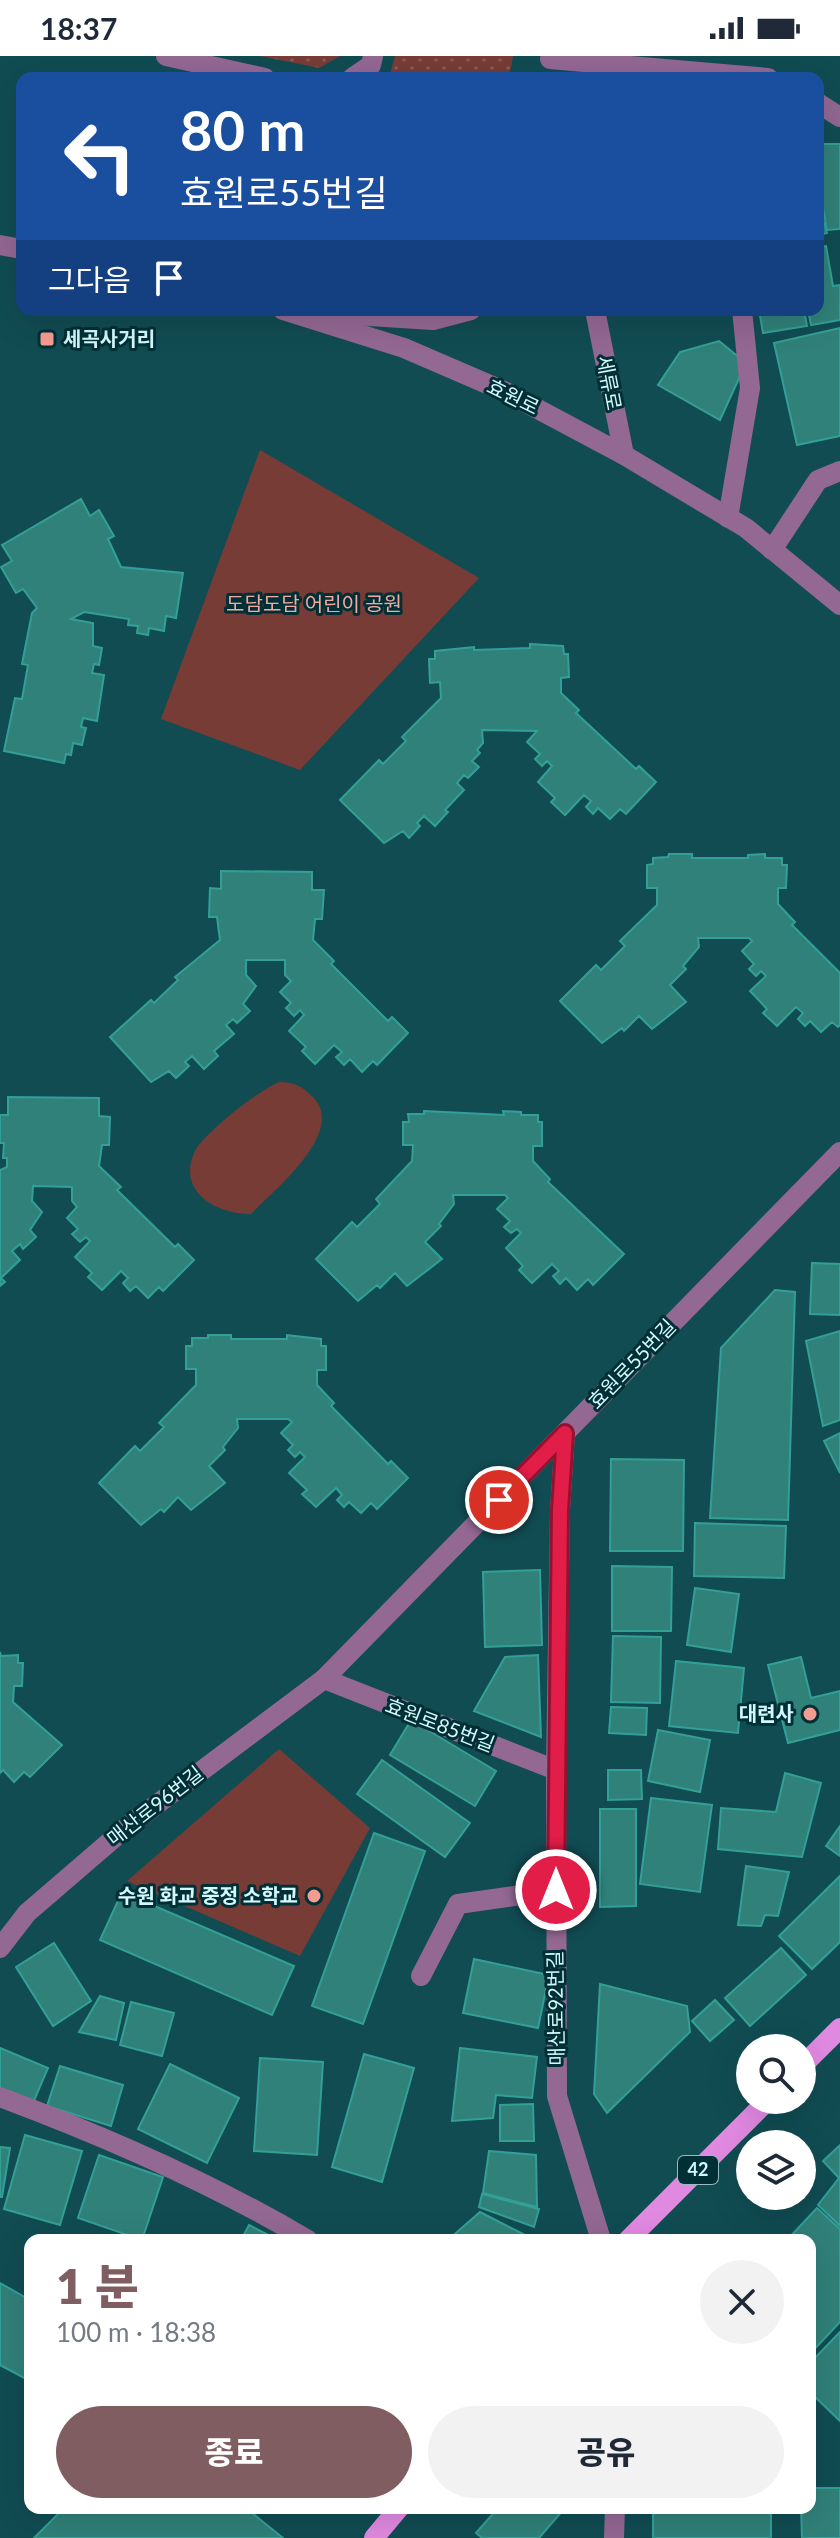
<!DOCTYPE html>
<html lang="ko">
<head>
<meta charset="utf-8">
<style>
  body { margin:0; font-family:Lato,"Noto Sans KR",sans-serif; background:#f2f2f3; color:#1f2937; height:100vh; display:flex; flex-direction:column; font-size:30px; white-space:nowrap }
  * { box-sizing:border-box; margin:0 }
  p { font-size:26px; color:#747a83 }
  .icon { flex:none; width:44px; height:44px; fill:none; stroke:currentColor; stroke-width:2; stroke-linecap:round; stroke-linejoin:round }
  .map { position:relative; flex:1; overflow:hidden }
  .side { position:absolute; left:24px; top:2178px; width:792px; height:280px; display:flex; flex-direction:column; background:#fff; border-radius:16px; box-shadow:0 8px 32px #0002 }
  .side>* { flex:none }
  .banner { position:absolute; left:16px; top:16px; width:808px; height:244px; border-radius:16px; box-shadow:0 8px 32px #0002; background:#1a4fa0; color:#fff; overflow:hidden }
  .tools { position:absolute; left:736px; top:1978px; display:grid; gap:16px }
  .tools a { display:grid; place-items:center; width:80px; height:80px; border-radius:50%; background:#fff; box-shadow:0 8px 32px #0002; font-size:40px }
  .pin { position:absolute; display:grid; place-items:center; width:68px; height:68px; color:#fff; margin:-34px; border:4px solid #fff; border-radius:50%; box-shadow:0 2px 8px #0007 }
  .me { position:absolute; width:88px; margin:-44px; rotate:0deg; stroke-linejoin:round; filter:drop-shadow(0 0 6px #0008) }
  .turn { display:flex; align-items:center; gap:28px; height:168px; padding:0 32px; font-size:36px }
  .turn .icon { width:104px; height:104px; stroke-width:2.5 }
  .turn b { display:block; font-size:56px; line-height:68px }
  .then { display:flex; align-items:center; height:76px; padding:0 32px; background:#0003; gap:16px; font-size:30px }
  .round { display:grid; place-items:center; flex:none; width:84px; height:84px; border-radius:42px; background:#f2f2f3 }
  .summary { display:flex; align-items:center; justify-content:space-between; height:136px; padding:0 32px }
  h1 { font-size:48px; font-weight:800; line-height:60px; color:#7f5d60 }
  .cta { display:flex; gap:16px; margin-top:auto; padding:16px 32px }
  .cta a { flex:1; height:92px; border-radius:48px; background:#7f5d60; color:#fff; font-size:32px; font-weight:800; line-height:92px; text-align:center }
  .cta a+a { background:#f2f2f3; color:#1f2937 }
  .status { display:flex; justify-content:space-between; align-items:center; height:56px; padding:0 40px; background:#fff; direction:ltr }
  .status svg { height:22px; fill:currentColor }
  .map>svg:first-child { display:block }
  .grass { fill:url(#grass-dots) }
  .green { fill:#773c36 }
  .building { fill:#308179; stroke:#32a097; stroke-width:2 }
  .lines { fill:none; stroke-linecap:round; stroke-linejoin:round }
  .minor { stroke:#936893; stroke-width:20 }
  .major { stroke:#e089e1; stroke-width:20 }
  .route-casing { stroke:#92132f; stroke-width:20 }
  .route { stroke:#e11d48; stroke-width:14 }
  .poi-dot { fill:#f59c92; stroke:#003036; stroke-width:3 }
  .labels { text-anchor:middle; stroke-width:6; stroke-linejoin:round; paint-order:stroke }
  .shield { fill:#003036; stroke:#94bcc1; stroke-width:2 }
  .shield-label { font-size:18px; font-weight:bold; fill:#d3f8fd }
  .poi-label { font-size:20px; font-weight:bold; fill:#d3f8fd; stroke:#003036; text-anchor:end }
  .street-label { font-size:20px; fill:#d3f8fd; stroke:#003036 }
  .park-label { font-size:20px; fill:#f5a9a0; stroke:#003036 }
</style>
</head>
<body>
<div class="status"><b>18:37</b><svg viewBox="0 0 49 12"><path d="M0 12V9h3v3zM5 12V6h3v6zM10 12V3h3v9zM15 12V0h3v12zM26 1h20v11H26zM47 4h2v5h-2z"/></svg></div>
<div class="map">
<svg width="840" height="2482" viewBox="0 0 840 2482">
  <defs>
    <pattern id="grass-dots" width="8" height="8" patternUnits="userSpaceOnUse" patternTransform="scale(2)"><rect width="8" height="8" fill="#773c36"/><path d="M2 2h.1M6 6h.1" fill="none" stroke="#895954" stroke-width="1.8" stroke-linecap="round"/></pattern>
  </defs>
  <rect width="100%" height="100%" fill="#114c53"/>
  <g class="grass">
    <polygon points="260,0 340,0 319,12"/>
    <polygon points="395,0 513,0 509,22 389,22"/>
  </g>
  <g class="green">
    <polygon points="260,394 479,522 300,714 161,663"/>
    <path d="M280,1026c14,0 23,5 33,15 34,35 -39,93 -62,117 -36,0 -75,-23 -56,-63 9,-18 66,-63 85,-69z"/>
    <polygon points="279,1693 370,1772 300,1900 127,1825"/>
  </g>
  <g class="building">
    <polygon points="818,88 840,88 840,173 827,174 818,124"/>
    <polygon points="818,147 827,177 818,179"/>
    <polygon points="826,190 833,230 840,229 840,264 811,269 808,254 818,254 818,192"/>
    <polygon points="759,254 804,254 807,270 763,277"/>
    <polygon points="840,272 840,380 797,389 774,287"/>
    <polygon points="719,285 746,307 720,364 658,329 680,296"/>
    <polygon points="81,443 90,460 99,454 114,480 108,483 121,511 183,517 176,562 166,560 164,575 149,572 148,579 137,577 138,570 128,569 129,563 84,556 71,563 93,567 93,590 102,592 99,609 94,608 92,617 104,619 97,665 83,662 81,671 86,672 82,689 73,687 71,699 66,698 64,707 4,695 15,642 22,643 28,609 22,608 32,557 37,552 23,533 16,537 1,511 12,505 2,489"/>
    <polygon points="530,588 563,590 564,598 568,598 569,621 561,622 561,637 579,654 576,657 636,713 639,710 656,726 626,758 620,753 610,763 598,752 593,758 586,751 591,745 584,739 565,759 551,746 555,742 538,726 552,710 547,705 542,710 535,703 540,698 527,686 537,675 482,674 483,687 477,694 480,697 472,705 479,711 468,722 464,719 457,727 464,734 445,754 448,756 435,770 424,760 417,767 420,770 409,782 403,775 384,787 340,744 379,704 383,708 406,685 402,681 441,642 440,626 430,627 429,603 435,603 435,595 474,591 474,594 530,592"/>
    <polygon points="669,798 692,798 692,802 748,802 748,799 765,798 765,802 782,802 782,809 787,809 786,832 778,832 778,848 795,866 792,869 840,917 840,969 838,971 832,966 821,976 810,965 805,970 798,963 803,957 796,951 777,970 763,957 767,953 750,935 766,920 761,915 756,920 749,913 754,908 742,895 752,885 749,882 698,882 699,891 683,910 686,913 670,929 686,946 652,973 639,960 624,975 622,972 602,987 560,945 596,909 601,914 625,890 620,885 657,849 657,832 647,832 647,809 653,808 653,802 668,801"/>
    <polygon points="221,815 312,816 312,834 324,834 322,863 315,863 313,884 334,905 331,908 388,965 392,961 408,977 377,1009 373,1005 362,1016 350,1003 344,1009 336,1001 342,996 334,989 315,1008 302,995 306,991 289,975 304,959 300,954 294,960 286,952 291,947 280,936 291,925 285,919 285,904 246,904 246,919 256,930 243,948 250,955 237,967 233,963 226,969 234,978 214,995 218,1000 204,1013 192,1000 185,1006 189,1010 176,1022 169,1015 151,1026 110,981 151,944 154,947 178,924 175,921 220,884 217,861 209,861 210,832 221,833"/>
    <polygon points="8,1041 99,1042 99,1060 110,1061 109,1089 102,1089 99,1110 121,1131 117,1134 175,1191 178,1188 194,1204 163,1235 159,1231 148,1242 136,1230 130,1235 123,1227 128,1222 121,1215 102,1234 88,1221 92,1217 75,1201 90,1185 86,1181 80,1186 72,1178 78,1173 67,1162 77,1151 72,1145 72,1131 33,1130 32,1145 42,1156 30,1174 36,1181 23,1193 20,1188 12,1195 20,1204 1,1222 5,1226 0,1230 0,1114 7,1111 7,1102 3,1102 4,1087 0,1087 0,1059 8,1059"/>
    <polygon points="424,1055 504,1059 503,1055 521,1056 521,1059 538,1059 538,1066 542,1066 542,1090 533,1090 533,1105 550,1123 548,1126 624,1198 593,1229 588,1223 577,1234 566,1222 560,1228 553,1220 559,1215 552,1208 532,1227 519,1214 523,1210 506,1192 521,1177 517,1173 511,1177 504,1171 510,1165 497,1153 508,1142 505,1139 453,1139 454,1148 439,1168 441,1170 425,1186 442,1203 407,1230 395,1217 380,1232 377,1229 358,1245 316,1203 352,1166 357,1171 380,1148 376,1143 412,1105 413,1089 403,1089 403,1066 409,1066 408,1058 424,1058"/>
    <polygon points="812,1207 840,1208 840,1259 810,1258"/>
    <polygon points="775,1234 795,1236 788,1464 710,1462 721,1292"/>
    <polygon points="840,1275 840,1364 823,1370 806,1285"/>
    <polygon points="208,1279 231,1279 231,1283 287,1283 287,1279 321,1283 321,1290 326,1290 326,1314 317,1314 317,1329 334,1347 331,1350 388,1408 391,1405 408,1422 377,1453 371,1447 361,1457 349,1446 344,1451 337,1444 342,1439 336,1432 316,1451 302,1438 307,1434 289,1417 305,1401 300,1396 295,1401 288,1394 293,1389 281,1377 292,1366 288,1363 237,1363 238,1372 223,1391 225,1394 209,1410 225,1427 191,1454 178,1441 164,1456 161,1453 141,1469 99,1427 135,1390 140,1395 164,1371 159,1367 196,1329 196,1313 186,1313 186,1290 192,1290 192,1282 208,1282"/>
    <polygon points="840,1377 840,1417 824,1385"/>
    <polygon points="611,1403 684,1404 683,1495 610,1495"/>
    <polygon points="695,1467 786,1470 784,1522 694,1520"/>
    <polygon points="612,1510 672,1511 671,1575 612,1575"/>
    <polygon points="540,1514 542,1589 485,1591 483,1516"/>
    <polygon points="695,1532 739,1538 731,1596 687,1589"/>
    <polygon points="613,1580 661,1581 660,1647 611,1646"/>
    <polygon points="0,1596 1,1600 18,1599 18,1607 23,1607 22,1630 14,1630 13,1646 62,1689 30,1721 24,1716 14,1726 3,1714 0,1717"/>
    <polygon points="538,1599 541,1681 474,1655 505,1601"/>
    <polygon points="801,1601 811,1642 840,1635 840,1674 788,1687 768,1609"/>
    <polygon points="676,1605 744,1612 738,1677 669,1670"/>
    <polygon points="611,1651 647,1652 646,1679 609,1677"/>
    <polygon points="411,1664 496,1715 475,1750 390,1699"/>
    <polygon points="658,1674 710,1684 700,1736 648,1725"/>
    <polygon points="382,1704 470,1767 445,1801 357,1738"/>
    <polygon points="608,1714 641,1714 642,1743 608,1744"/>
    <polygon points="785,1717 821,1727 802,1801 718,1793 721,1752 776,1756"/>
    <polygon points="651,1742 712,1749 700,1836 640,1828"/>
    <polygon points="600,1753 636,1753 636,1850 600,1851"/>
    <polygon points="840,1770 840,1800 826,1790"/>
    <polygon points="374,1777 425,1795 363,1968 312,1950"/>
    <polygon points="746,1810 789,1816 778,1860 765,1859 761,1870 738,1869"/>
    <polygon points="840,1820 840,1886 812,1913 779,1880"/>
    <polygon points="122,1836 294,1910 272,1959 100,1884"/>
    <polygon points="54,1887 91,1945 53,1970 16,1911"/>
    <polygon points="781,1892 806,1919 750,1970 725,1942"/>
    <polygon points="474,1903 549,1919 538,1972 463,1957"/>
    <polygon points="600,1928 687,1950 690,1976 607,2057 594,2038"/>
    <polygon points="100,1940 124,1947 116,1984 79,1976"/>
    <polygon points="715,1944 734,1964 710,1985 692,1965"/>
    <polygon points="131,1946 174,1957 162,2000 120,1989"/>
    <polygon points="0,1992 48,2012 33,2047 0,2033"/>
    <polygon points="460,1992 537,2001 532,2042 496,2039 493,2062 452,2065"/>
    <polygon points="364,1998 414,2012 382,2126 332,2111"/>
    <polygon points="260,2002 323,2006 317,2099 254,2095"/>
    <polygon points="170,2008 239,2042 207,2107 138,2073"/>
    <polygon points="60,2010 123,2029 111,2070 47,2050"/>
    <polygon points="533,2048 534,2085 500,2085 500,2049"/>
    <polygon points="25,2079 82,2095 60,2169 4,2153"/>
    <polygon points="840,2089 840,2170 818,2149 839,2122 823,2105"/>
    <polygon points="0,2091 10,2092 2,2141 0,2141"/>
    <polygon points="489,2095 536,2099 537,2151 483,2137"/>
    <polygon points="99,2099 163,2121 142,2184 78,2162"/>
    <polygon points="482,2138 539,2153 534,2171 479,2151"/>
    <polygon points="817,2152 840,2173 840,2266 810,2298 810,2184 787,2184"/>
    <polygon points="480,2156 535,2184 448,2184"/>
    <polygon points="249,2169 278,2184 241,2184"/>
    <polygon points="0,2227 30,2244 30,2325 0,2309"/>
    <polygon points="840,2276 840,2365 810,2336 810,2307"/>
    <polygon points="810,2432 840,2432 840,2482 802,2482 801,2452 810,2452"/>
    <polygon points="64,2452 246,2452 283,2482 34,2482"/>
    <polygon points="498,2452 565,2452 539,2482 482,2482 476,2477"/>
    <rect x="653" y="2452" width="118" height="30"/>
  </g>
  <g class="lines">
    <g class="minor">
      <polyline points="166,0 265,22"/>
      <polyline points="550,3 768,22"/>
      <polyline points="352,22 371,9 373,0"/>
      <polyline points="818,47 840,61"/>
      <polyline points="0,189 22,193"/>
      <polyline points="283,254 404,292 506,336 624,399 746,472 840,549"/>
      <polyline points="595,254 624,399"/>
      <polyline points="322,257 433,264 471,254"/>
      <polyline points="728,462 750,332 742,254"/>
      <polyline points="772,494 818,424 840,415"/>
      <polyline points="565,1377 560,1454 556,1714 557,2040 601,2184"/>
      <polyline points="324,1623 556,1714"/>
      <polyline points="0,1892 27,1857 128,1770 324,1623 840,1096"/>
      <polyline points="421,1920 458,1848 556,1834"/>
      <path d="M0,2041c107,40 210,85 308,143"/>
      <polyline points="614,2482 615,2452"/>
    </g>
    <g class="major">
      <polyline points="802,2010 840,1972"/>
      <polyline points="628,2184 768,2044"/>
      <polyline points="374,2482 399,2452"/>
    </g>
  </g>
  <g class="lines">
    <defs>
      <polyline id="route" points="499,1444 565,1377 560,1454 556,1834"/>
    </defs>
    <use href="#route" class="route-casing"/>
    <use href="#route" class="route"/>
  </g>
  <g class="poi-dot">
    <rect x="39" y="275" width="16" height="16" rx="4"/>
    <circle cx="810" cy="1658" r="8"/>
    <circle cx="314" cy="1840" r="8"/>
  </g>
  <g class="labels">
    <rect class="shield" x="678" y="2100" width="40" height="28" rx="6"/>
    <g class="shield-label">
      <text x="698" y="2120">42</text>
    </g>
    <g class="poi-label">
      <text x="63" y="290" text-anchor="start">세곡사거리</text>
      <text x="794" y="1665">대련사</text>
      <text x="298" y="1847">수원 화교 중정 소학교</text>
    </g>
    <g class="street-label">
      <text transform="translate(609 327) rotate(79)" y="7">세류로</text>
      <text transform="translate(513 341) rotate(26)" y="7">효원로</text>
      <text transform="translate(632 1308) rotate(-46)" y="7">효원로55번길</text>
      <text transform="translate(440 1669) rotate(21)" y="7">효원로85번길</text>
      <text transform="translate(155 1750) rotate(-38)" y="7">매산로96번길</text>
      <text transform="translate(556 1952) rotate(-91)" y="7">매산로92번길</text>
    </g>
    <g class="park-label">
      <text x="314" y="555">도담도담 어린이 공원</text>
    </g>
  </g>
</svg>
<div class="tools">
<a><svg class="icon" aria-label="search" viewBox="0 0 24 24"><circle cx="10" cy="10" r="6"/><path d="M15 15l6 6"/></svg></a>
<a><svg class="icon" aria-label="layers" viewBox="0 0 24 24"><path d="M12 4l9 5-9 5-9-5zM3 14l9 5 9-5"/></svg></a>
</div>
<div class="pin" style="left:499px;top:1444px;background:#d93025"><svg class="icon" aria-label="arrive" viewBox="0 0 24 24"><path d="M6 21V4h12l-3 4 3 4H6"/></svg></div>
<svg class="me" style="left:556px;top:1834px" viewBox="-20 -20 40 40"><circle r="17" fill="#e11d48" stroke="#fff" stroke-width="3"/><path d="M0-11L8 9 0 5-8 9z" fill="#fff"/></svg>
<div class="banner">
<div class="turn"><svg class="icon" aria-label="left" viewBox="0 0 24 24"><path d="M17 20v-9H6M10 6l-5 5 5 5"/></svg><div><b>80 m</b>효원로55번길</div></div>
<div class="then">그다음<svg class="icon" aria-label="arrive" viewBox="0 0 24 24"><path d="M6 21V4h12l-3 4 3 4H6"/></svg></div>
</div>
<section class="side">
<div class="summary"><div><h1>1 분</h1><p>100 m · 18:38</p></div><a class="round"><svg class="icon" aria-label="close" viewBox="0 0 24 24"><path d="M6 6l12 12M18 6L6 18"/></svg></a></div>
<div class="cta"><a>종료</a><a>공유</a></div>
</section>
</div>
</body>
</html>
